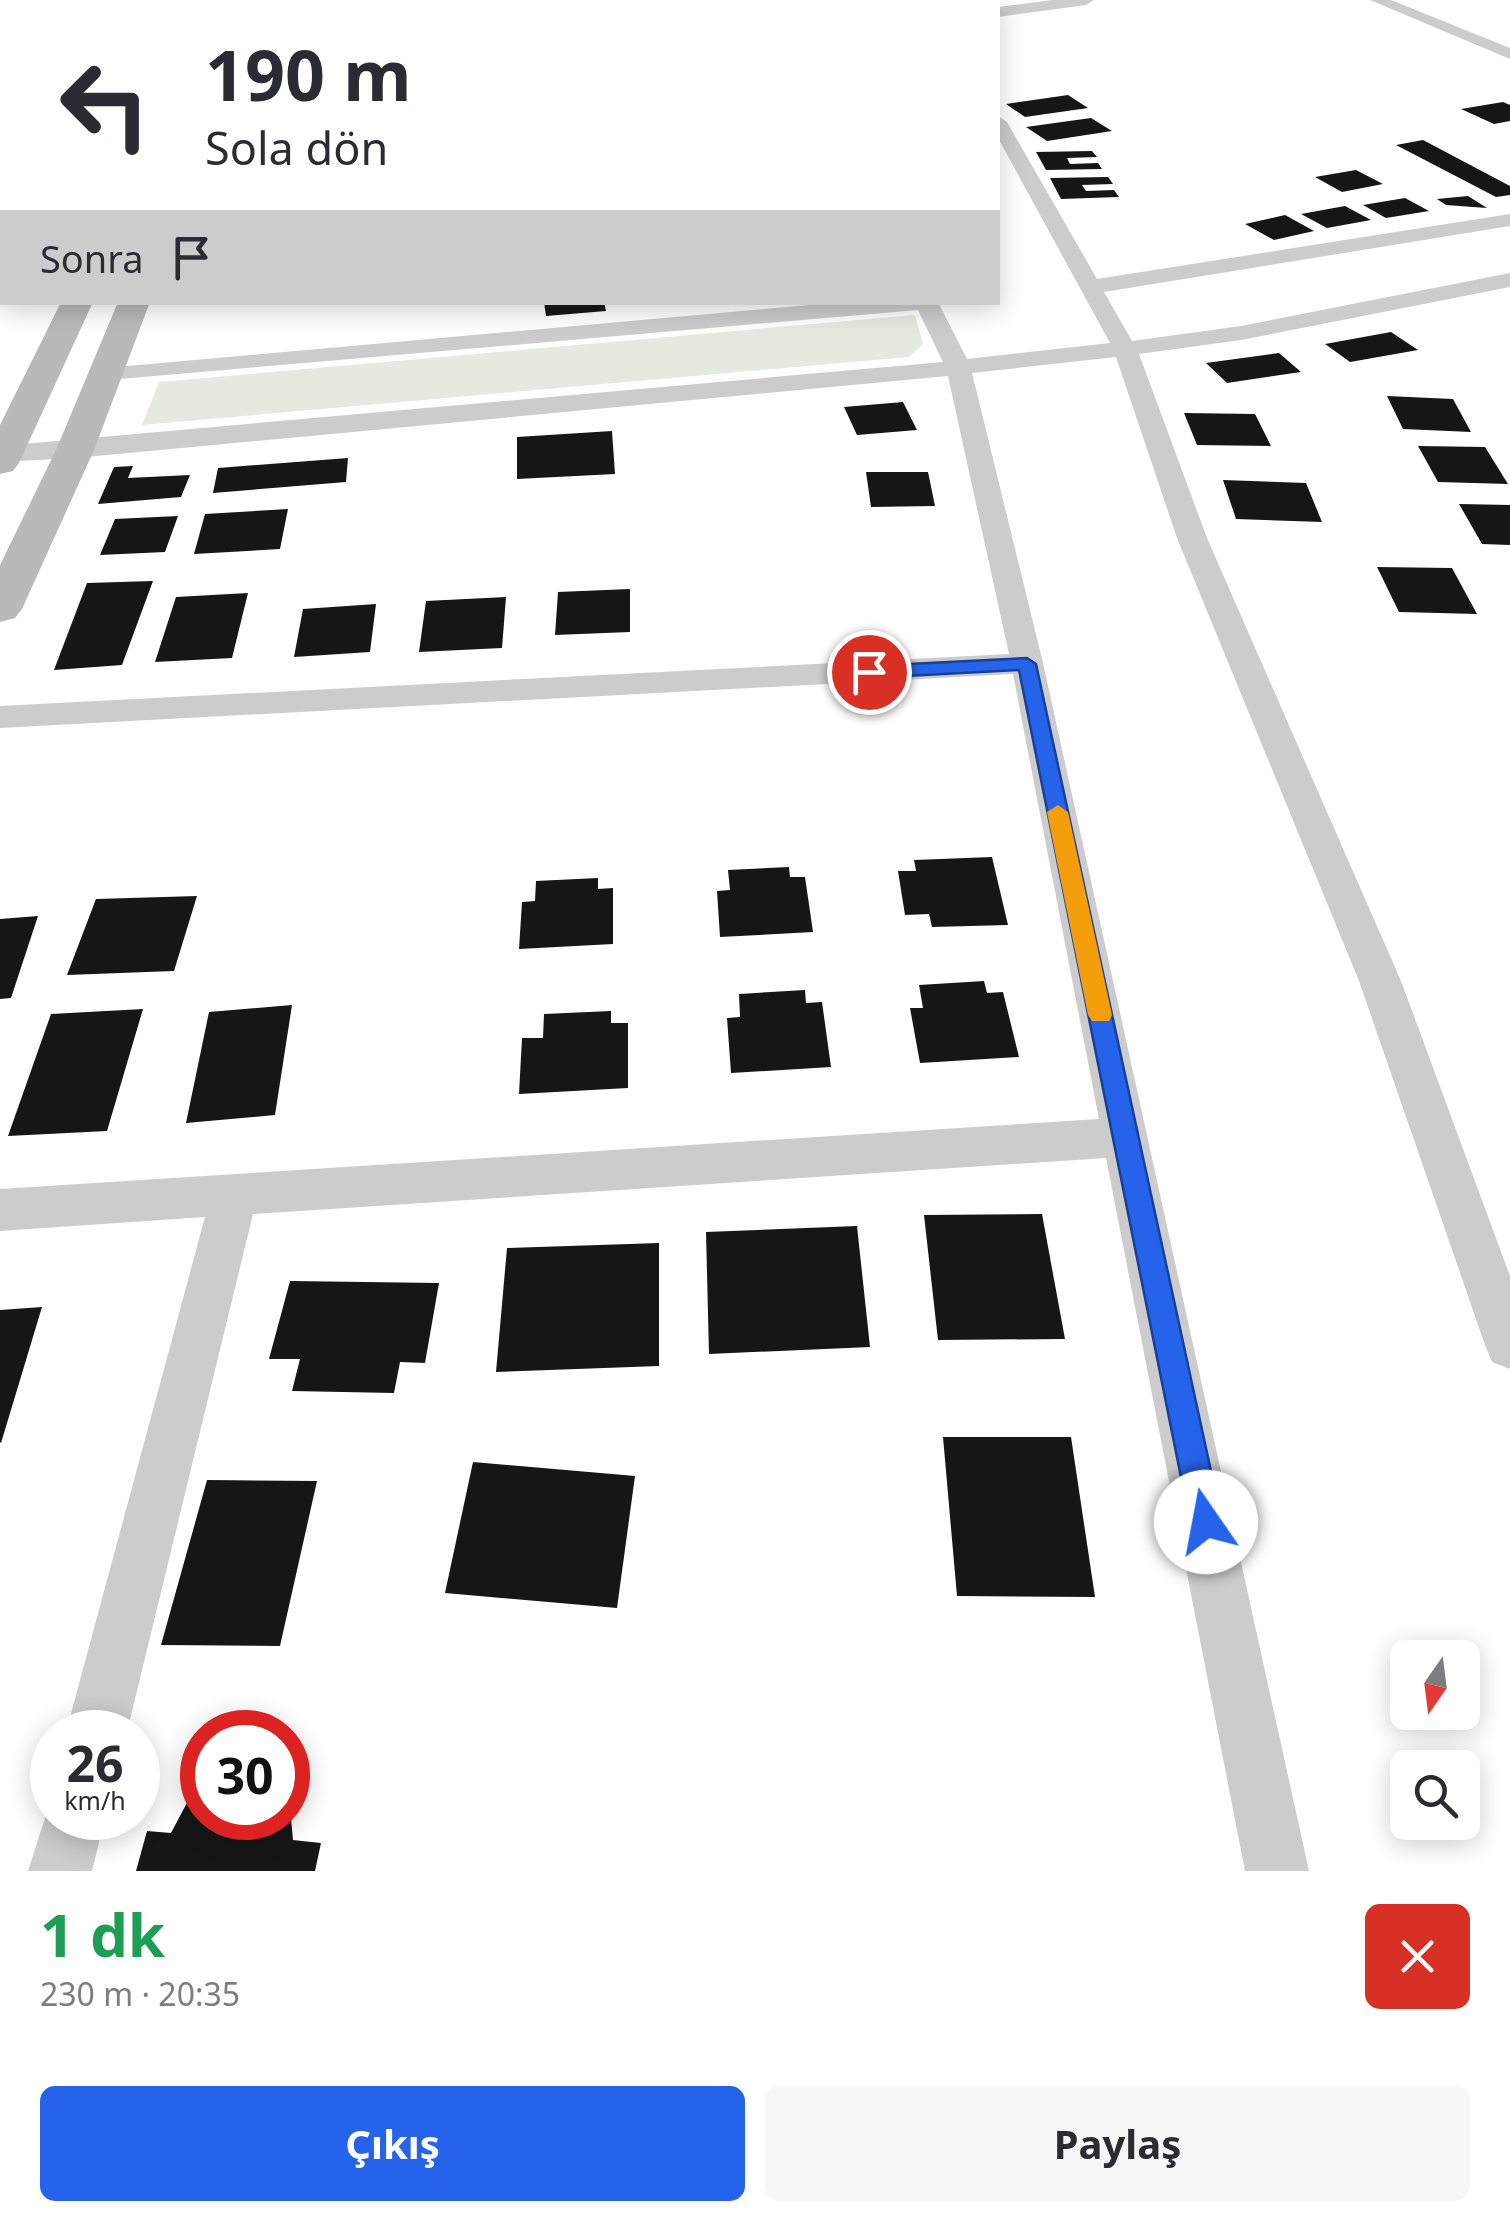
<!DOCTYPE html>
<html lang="tr">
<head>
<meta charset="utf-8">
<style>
  body { margin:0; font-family:"Noto Sans",sans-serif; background:#f7f7f7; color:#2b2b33; height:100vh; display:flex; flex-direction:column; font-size:38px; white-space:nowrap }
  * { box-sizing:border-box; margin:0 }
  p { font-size:32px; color:#7c7c81 }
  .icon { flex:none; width:55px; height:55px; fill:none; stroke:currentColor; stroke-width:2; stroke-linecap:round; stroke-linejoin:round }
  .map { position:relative; height:1871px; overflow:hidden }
  .panel { display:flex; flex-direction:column; background:#fff; flex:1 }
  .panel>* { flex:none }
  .top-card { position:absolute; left:0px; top:0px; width:1000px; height:305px; box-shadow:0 5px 25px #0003; background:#fff; color:#2b2b33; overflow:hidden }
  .needle { width:65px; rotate:194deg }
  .controls { position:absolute; left:1390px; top:1640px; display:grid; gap:20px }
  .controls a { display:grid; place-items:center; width:90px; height:90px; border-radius:15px; background:#fff; box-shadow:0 5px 25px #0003; font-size:50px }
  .speed { position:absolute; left:30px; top:1710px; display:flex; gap:20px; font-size:50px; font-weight:700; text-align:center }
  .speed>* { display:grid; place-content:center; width:130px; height:130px; border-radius:50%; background:#fff; box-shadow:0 5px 25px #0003; line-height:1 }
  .speed small { font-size:25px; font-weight:400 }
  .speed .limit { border:15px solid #d22; background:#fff; color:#111 }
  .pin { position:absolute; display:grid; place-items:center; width:85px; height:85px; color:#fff; margin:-42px; border:5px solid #fff; border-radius:50%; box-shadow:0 2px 10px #0007 }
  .me { position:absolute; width:110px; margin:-55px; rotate:348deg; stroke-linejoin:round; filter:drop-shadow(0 0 8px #0008) }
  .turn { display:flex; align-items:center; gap:35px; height:210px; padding:0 40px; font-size:45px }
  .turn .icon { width:130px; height:130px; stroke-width:2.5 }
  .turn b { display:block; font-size:70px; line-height:85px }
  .then { display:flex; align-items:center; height:95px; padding:0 40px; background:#0003; gap:20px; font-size:38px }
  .round { display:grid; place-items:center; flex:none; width:105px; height:105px; border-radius:15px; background:#f7f7f7 }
  .head { display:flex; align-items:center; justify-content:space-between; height:170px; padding:0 40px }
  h1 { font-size:60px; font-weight:700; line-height:75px; color:#1e9e55 }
  .primary-button { display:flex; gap:20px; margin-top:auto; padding:20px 40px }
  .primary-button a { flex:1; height:115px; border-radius:15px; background:#2563eb; color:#fff; font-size:40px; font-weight:700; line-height:115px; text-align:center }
  .primary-button a+a { background:#f7f7f7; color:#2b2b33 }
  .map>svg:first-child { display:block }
  .green { fill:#e5eade }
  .building { fill:#161616 }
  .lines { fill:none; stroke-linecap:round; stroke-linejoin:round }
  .street { fill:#ccc; fill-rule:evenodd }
  .secondary { fill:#b9b9b9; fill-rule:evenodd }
  .route { fill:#2563eb; stroke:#184099; stroke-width:2.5 }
  .slow { fill:#f59e0b }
</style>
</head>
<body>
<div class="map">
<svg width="1510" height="1871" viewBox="0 0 1510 1871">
  <rect width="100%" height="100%" fill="#fff"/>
  <polygon class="green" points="915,315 923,344 909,357 142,425 159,382"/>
  <g class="building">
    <polygon points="1068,95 1088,108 1025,117 1006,104"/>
    <polygon points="1503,102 1510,105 1510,121 1494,124 1461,109"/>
    <polygon points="1091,118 1112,131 1047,141 1026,127"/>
    <polygon points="1423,140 1510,186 1510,195 1496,197 1396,145"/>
    <polygon points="1092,151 1097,157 1067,158 1070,164 1098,163 1102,169 1046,170 1036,152"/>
    <polygon points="1356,170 1383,184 1342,192 1315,177"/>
    <polygon points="1108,177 1113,184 1082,185 1086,191 1114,190 1119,197 1061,199 1050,178"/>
    <polygon points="1468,196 1487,208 1446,205 1437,199"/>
    <polygon points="1405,198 1429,211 1386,218 1363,205"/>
    <polygon points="1345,206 1371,220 1327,228 1301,214"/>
    <polygon points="1285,215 1314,231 1274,240 1245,224"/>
    <polygon points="544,302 604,302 606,311 546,316"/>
    <polygon points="1391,332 1418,350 1350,362 1325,344"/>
    <polygon points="1279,353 1301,372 1227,383 1206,363"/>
    <polygon points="1387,396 1453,399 1471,432 1403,429"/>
    <polygon points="903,402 917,430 857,435 844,407"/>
    <polygon points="1184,413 1255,414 1271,446 1197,445"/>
    <polygon points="612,431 615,474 517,479 517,437"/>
    <polygon points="1418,446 1485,447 1508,484 1438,482"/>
    <polygon points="348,458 346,482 213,493 218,468"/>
    <polygon points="133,466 128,478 190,475 181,497 98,504 114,467"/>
    <polygon points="866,472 928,472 935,506 871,507"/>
    <polygon points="1223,480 1306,483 1322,522 1236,519"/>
    <polygon points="1459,504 1510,505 1510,545 1482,544"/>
    <polygon points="288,509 280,549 194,554 205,514"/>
    <polygon points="178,516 165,552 100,555 115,519"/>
    <polygon points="1377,567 1452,568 1477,614 1399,612"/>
    <polygon points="153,581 122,665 54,670 87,583"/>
    <polygon points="630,589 630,632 555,635 558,592"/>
    <polygon points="248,593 232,658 155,662 176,597"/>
    <polygon points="506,597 502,648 419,652 426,601"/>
    <polygon points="376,604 370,652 294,657 303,609"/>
    <polygon points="992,857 1008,925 932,927 929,914 905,915 898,871 916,871 914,860"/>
    <polygon points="789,867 790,877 805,877 813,932 720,937 717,891 730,890 728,870"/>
    <polygon points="598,878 598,889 613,888 613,944 519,949 522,902 535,901 536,881"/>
    <polygon points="197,896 174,971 67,975 96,899"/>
    <polygon points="38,916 11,998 0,999 0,919"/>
    <polygon points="984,981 987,993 1003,992 1019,1057 920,1063 910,1008 923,1008 919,985"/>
    <polygon points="805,990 806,1003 822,1002 831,1067 731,1073 727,1018 740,1017 739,994"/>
    <polygon points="292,1005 275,1115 186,1123 209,1012"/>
    <polygon points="143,1009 107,1131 8,1136 51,1014"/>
    <polygon points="611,1011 611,1023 628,1023 628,1088 519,1094 522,1038 543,1038 544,1014"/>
    <polygon points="1042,1214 1065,1339 938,1340 924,1215"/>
    <polygon points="857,1226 870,1347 709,1354 706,1232"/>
    <polygon points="659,1243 659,1366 496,1372 507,1248"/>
    <polygon points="290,1281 439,1283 425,1363 400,1362 394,1393 292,1391 300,1359 269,1359"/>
    <polygon points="42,1307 1,1443 0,1442 0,1310"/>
    <polygon points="943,1437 1071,1437 1095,1597 957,1596"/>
    <polygon points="473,1462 635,1476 617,1608 445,1593"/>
    <polygon points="207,1480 317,1481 280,1646 161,1645"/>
    <polygon points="189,1799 202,1800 202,1818 291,1818 293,1840 321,1843 315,1871 136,1871 147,1831 171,1833"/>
  </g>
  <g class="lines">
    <g class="street">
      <polygon points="919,0 935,0 937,2 921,2"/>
      <polygon points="1052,0 1094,0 1086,5 998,17 998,7"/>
      <polygon points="1370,0 1391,0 1510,48 1510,59"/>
      <rect x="0" y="76" width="2" height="10"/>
      <polygon points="998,116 1007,122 1097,279 1510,214 1510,226 1104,292 1132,341 1241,326 1510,273 1510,287 1241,340 1139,354 1207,538 1401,981 1510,1276 1510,1369 1492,1362 1485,1345 1359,981 1177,538 1116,357 972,373 1043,663 1309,1871 1245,1871 1106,1158 253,1214 127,1732 66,1732 205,1217 0,1231 0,1189 1099,1119 1013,674 0,728 0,706 1009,654 948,376 75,458 0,462 0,446 943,362 918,310 96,381 92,376 105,368 842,302 938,302 967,359 1110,343 998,138"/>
      <polygon points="52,1796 52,1818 105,1818 92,1871 28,1871"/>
    </g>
    <g class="secondary">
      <polygon points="61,302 93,302 19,463 13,471 0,474 0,425"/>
      <polygon points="118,302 150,302 94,450 22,609 15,618 0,622 0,565 56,450"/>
    </g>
  </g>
  <polygon class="route" points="1027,658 1036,664 1222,1522 1217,1533 1206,1538 1195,1533 1190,1522 1019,670 869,678 860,672 869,666"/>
  <polygon class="slow" points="1058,805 1068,812 1112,1015 1109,1021 1092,1021 1088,1015 1047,812"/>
</svg>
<div class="controls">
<a><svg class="needle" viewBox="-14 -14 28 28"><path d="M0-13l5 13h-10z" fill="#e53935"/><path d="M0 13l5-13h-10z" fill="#7c7c81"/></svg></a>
<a><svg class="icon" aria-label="search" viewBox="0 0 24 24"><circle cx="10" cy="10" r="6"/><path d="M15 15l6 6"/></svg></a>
</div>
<div class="speed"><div>26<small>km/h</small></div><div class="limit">30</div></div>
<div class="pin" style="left:869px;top:672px;background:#d93025"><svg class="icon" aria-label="arrive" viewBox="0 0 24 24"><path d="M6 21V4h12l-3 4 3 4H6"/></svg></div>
<svg class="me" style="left:1206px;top:1522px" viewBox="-20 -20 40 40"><circle r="19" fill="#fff"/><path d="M0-13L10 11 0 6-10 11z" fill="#2563eb"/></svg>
<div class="top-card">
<div class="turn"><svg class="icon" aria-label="left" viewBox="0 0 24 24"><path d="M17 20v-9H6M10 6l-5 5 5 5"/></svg><div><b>190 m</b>Sola dön</div></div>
<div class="then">Sonra<svg class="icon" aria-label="arrive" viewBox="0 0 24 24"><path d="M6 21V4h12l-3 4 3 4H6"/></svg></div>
</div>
</div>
<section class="panel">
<div class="head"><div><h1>1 dk</h1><p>230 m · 20:35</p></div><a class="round" style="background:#d93025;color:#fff"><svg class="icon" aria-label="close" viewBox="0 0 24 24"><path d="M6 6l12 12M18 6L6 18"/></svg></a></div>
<div class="primary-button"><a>Çıkış</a><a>Paylaş</a></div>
</section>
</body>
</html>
